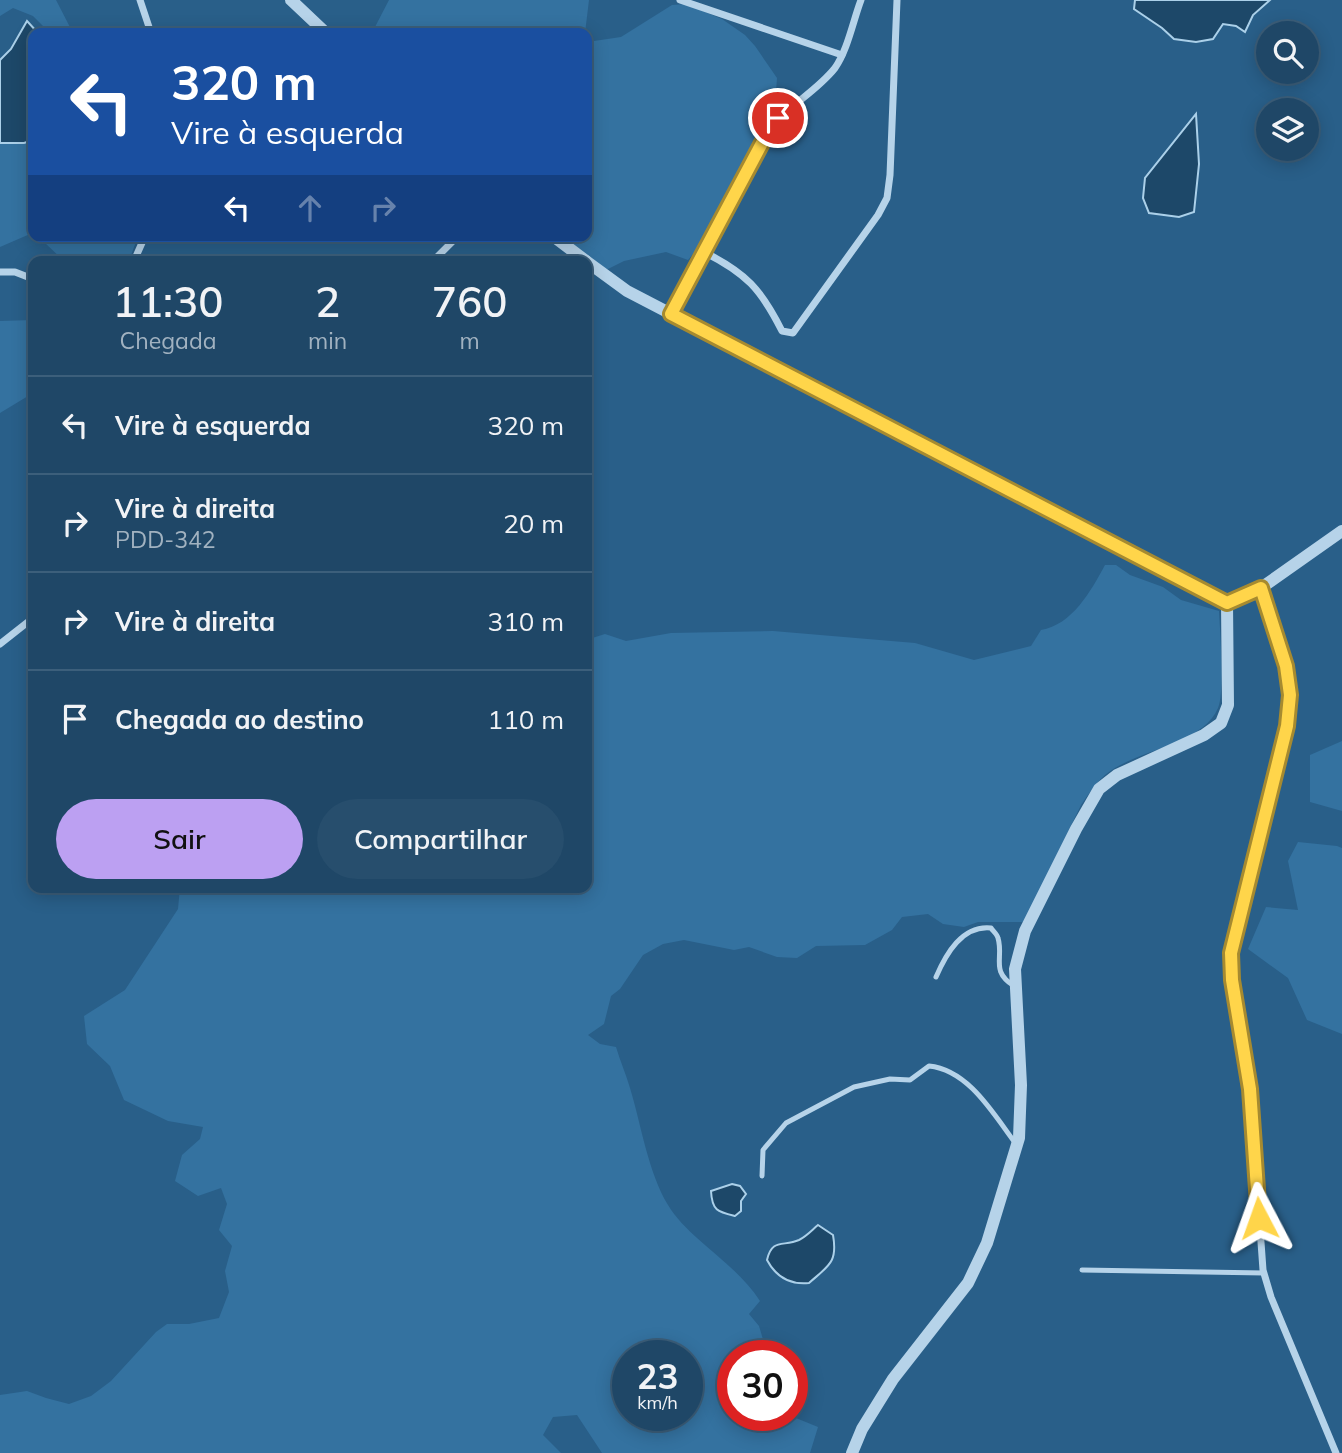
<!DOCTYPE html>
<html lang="pt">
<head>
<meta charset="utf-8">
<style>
  body { margin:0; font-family:Mulish,sans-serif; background:#274e6d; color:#f1f3f6; height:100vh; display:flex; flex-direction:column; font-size:26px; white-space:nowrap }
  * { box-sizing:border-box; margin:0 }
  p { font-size:23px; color:#a1b2c0 }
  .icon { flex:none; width:38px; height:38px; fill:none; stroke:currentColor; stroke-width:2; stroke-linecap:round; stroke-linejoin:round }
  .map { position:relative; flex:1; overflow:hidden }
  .sheet { position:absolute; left:28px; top:256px; width:564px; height:637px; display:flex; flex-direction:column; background:#1f4767; border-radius:14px; box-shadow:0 4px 18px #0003,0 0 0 2px #3c5f7b }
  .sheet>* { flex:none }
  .top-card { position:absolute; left:28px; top:28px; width:564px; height:214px; border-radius:14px; box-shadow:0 4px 18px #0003,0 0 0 2px #3c5f7b; background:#1a4fa0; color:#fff; overflow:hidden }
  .tools { position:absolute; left:1256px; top:21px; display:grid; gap:14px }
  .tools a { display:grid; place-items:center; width:63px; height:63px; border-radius:50%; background:#1f4767; box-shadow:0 4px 18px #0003,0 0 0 2px #3c5f7b; font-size:35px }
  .speed { position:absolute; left:612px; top:1340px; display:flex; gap:14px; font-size:35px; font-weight:700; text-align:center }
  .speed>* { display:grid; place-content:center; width:91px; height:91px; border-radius:50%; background:#1f4767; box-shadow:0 4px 18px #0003,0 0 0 2px #3c5f7b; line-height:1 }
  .speed small { font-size:18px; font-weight:400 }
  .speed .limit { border:10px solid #d22; background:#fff; color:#111 }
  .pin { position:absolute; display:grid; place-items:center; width:60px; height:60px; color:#fff; margin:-30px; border:4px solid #fff; border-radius:50%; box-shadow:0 2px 7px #0007 }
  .me { position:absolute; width:77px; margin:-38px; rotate:356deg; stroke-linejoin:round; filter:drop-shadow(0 0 5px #0008) }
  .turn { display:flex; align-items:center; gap:24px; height:147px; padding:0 28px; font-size:32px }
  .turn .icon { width:91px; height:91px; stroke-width:2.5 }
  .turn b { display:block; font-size:49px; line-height:60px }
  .lanes { display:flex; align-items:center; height:66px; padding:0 28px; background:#0003; justify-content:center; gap:35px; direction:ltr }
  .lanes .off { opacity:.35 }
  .eta { display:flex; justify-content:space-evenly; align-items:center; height:119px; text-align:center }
  .eta b { font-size:42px; font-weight:600; line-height:49px }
  .primary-button { display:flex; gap:14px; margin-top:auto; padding:14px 28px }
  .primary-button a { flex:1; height:80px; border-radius:42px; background:#bca0f2; color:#111; font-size:28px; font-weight:600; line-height:80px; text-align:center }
  .primary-button a+a { background:#274e6d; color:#f1f3f6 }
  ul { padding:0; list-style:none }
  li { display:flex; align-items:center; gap:21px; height:98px; padding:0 28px; border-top:2px solid #3c5f7b }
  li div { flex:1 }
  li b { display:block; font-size:26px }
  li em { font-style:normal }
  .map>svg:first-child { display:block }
  .green { fill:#3472a0; fill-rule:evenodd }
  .water { fill:#1d4869; stroke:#abd0e9; stroke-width:2 }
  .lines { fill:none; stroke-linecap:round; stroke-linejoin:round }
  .service { stroke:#b6d3e9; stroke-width:5 }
  .minor { stroke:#b6d3e9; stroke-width:7 }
  .tertiary { stroke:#b6d3e9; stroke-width:12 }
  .route-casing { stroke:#a68a30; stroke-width:18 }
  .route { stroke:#ffd54a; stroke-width:12 }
</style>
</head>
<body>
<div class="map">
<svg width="1342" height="1453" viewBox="0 0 1342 1453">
  <rect width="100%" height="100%" fill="#295f89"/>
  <g class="green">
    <polygon points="0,0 56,0 73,33 50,33 33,16 13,8 0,16"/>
    <polygon points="389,0 589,0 585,33 367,33 375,27"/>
    <polygon points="686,4 722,19 745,35 755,46 777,78 776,92 764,136 741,182 739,200 688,260 666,252 624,261 606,270 577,261 544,236 586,236 586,36 594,41 621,37 672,5"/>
    <polygon points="0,130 33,132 33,236 30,234 0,247"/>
    <polygon points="34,236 138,236 129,261 64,261 44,242"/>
    <polygon points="33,320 33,393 0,413 0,321"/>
    <path d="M1105,565h11l14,10 33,12 18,13 38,11c1,20 6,81 -1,97 -15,37 -84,42 -113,67 -10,9 -17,20 -24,30l-57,117h-46l-14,5 -21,-3 -15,-10 -26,3 -10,13 -27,15 -49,1 -19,12 -20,-1 -28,-10 -15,3 -50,-10 -21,4 -20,11 -23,34 -9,7 -7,28 -16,11 12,9 16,3c4,14 10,27 14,41 11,36 18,84 38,117 21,35 67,57 92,96l-11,13 10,12 6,20 -15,10h-17v60h58l27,11 -8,26h-208l-25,-38 -24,2 -10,18 18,18h-561v-58l27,-4 19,7 23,6 22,-8 20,-15 45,-49 11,-8h22l30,-6 10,-26 -4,-21 7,-25 -13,-16 8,-26 -6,-16 -23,8 -23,-15 7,-26 18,-16 3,-12 -35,-6 -44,-21 -14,-34 -23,-22 -3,-28 41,-26 53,-81 2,-22h406v-247l19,-6 21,7 45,-8 102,-2 142,12 59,17 57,-14 10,-16c31,-5 50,-39 64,-65zM628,1356h60v60h-60z"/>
    <polygon points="1342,741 1342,811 1310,802 1310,755"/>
    <polygon points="1298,842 1337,846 1342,848 1342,1034 1307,1020 1288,978 1248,949 1266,907 1298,910 1288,861"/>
  </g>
  <g class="water">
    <polygon points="1135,0 1270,0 1253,15 1245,32 1236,26 1223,24 1213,39 1196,42 1174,39 1162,28 1134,9"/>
    <polygon points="27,21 38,33 33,33 33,140 24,143 0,143 0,60 11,49"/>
    <polygon points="1196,114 1199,164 1194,212 1179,217 1149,213 1143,198 1145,178"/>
    <path d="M732,1184l8,2 6,8 -5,7v10l-6,5c-17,-4 -23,-5 -24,-25z"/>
    <path d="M818,1225l15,10c5,28 -5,31 -24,48 -20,2 -33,-6 -42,-23 5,-22 16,-13 32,-20 8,-4 13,-10 19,-15z"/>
  </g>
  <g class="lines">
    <g class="service">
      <path d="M936,977c10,-23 26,-52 55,-49 2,3 6,6 7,10 6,20 -8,33 16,48"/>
      <path d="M762,1176l1,-26 23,-27 68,-36 36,-8 20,1 19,-14c40,4 65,49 87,78"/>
      <polyline points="1082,1270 1264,1273"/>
    </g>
    <g class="minor">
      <polyline points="140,0 151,33"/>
      <polyline points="680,0 842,55"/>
      <path d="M704,252c42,21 57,37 78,79l11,2 85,-118 9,-17 3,-23 7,-175"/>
      <polyline points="134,261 145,236"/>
      <polyline points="433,261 458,236"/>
      <polyline points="0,272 15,272 33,279"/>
      <path d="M671,314l99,-186c19,-23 46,-36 65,-60 13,-19 18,-47 26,-68"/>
      <polyline points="1261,588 1286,666 1290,695 1287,725 1231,953 1232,980 1250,1089 1263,1270 1271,1297 1336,1453"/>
      <polyline points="0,644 33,618"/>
    </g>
    <g class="tertiary">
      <polyline points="291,0 326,33"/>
      <polyline points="553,236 586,261"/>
      <polyline points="586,261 627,291 1227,603"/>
      <polyline points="852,1453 862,1429 893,1379 968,1283 987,1243 1019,1138 1021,1085 1015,969 1025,931 1076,829 1099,789 1117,775 1204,735 1221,723 1228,705 1227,603 1261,588 1342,531"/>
    </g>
  </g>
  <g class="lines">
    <defs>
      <polyline id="route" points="778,118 770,128 671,314 1227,603 1261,588 1286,666 1290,695 1287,726 1231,953 1232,980 1250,1089 1259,1218"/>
    </defs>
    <use href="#route" class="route-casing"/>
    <use href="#route" class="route"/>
  </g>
</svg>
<div class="tools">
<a><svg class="icon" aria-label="search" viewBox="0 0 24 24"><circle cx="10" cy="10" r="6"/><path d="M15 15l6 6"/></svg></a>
<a><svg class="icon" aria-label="layers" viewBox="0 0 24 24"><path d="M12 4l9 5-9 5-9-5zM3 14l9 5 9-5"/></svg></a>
</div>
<div class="speed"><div>23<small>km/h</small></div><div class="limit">30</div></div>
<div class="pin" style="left:778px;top:118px;background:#d93025"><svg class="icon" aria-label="arrive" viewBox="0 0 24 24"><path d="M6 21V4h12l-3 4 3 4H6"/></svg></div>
<svg class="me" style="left:1259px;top:1218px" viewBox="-20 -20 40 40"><path d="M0-17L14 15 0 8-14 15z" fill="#ffd54a" stroke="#fff" stroke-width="4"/></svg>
<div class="top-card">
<div class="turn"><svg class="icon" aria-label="left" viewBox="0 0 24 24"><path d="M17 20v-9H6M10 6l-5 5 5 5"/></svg><div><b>320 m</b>Vire à esquerda</div></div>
<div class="lanes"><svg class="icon" aria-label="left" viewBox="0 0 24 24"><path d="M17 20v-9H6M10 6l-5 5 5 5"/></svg><svg class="icon off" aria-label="ahead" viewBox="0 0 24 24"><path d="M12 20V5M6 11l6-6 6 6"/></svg><svg class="icon off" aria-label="right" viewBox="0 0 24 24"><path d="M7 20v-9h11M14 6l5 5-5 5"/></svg></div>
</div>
<section class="sheet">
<div class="eta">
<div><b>11:30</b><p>Chegada</p></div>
<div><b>2</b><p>min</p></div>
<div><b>760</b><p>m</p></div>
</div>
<ul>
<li><svg class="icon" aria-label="left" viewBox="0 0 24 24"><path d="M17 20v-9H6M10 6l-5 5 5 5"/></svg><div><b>Vire à esquerda</b></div><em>320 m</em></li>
<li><svg class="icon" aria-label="right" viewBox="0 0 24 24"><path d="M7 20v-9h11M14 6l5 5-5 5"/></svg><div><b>Vire à direita</b><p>PDD-342</p></div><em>20 m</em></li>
<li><svg class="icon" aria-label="right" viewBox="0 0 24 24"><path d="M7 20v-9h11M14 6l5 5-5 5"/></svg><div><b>Vire à direita</b></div><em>310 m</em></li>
<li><svg class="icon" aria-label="arrive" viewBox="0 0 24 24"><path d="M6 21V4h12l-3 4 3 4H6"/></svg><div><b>Chegada ao destino</b></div><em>110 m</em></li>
</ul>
<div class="primary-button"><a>Sair</a><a>Compartilhar</a></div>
</section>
</div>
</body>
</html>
